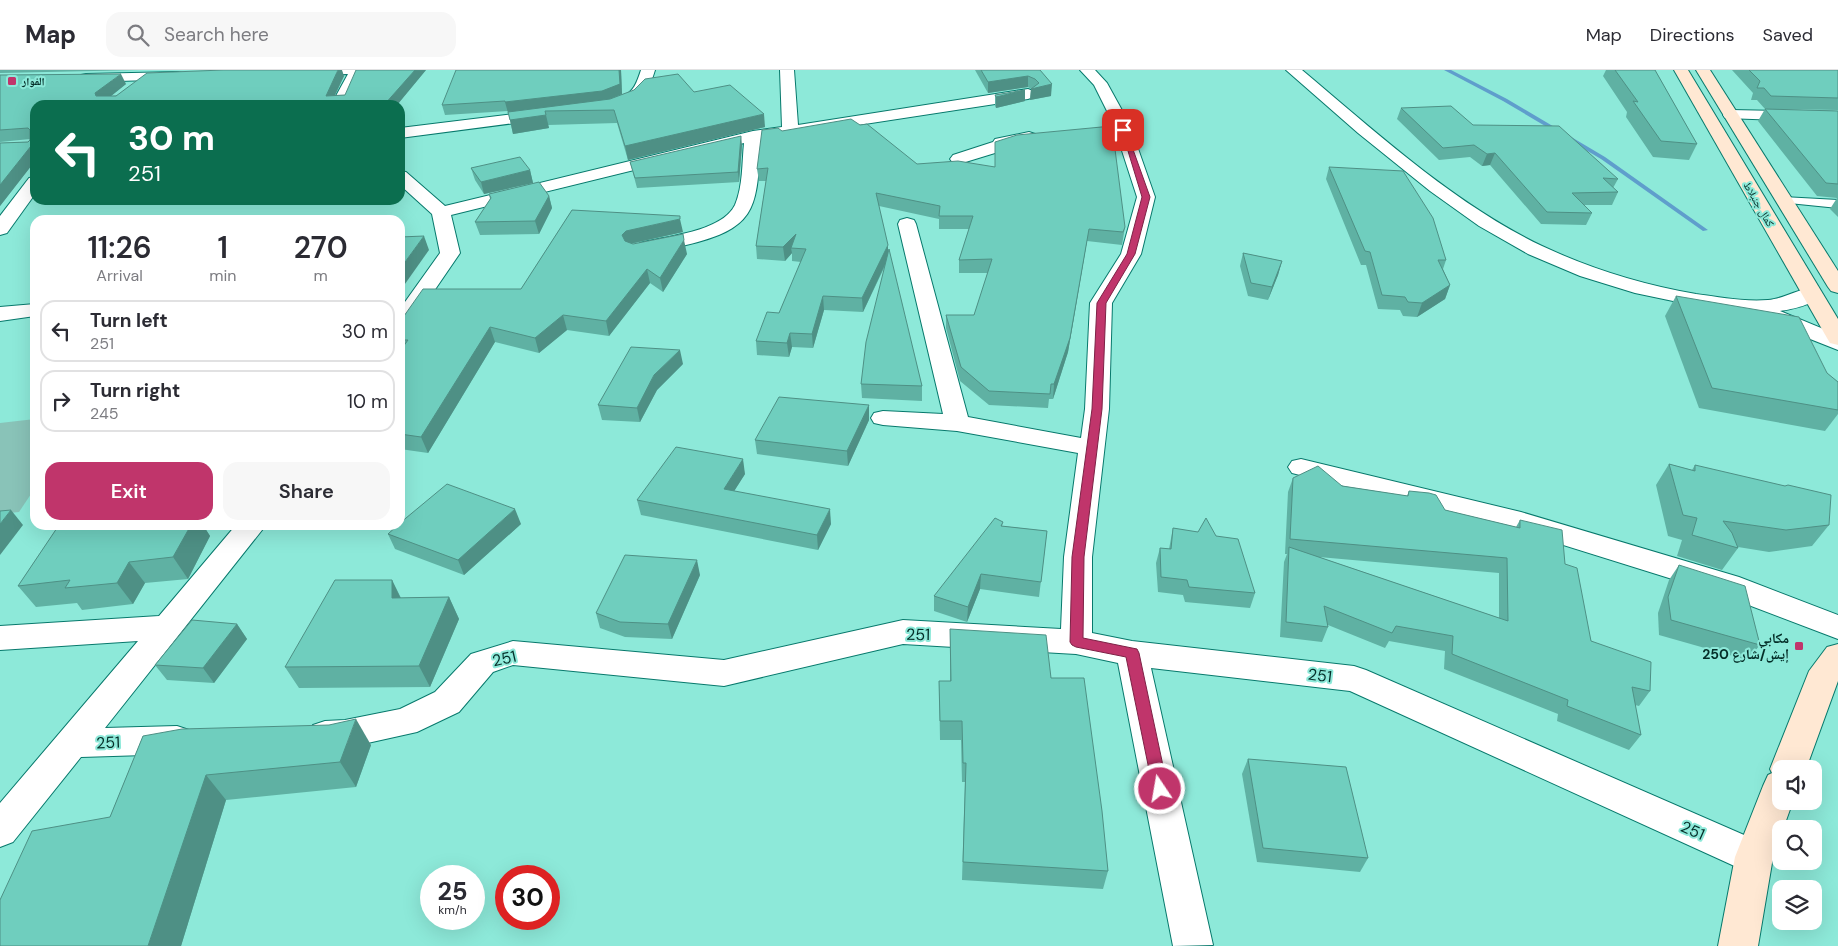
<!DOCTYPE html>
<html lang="en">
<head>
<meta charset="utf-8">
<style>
  body { margin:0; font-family:"DM Sans","Noto Naskh Arabic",sans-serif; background:#f7f7f7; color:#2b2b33; height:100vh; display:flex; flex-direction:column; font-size:19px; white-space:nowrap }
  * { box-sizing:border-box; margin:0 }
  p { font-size:16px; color:#7c7c81 }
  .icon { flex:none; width:28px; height:28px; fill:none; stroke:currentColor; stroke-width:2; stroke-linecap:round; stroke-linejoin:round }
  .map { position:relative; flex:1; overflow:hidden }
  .details { position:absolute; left:30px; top:145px; width:375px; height:315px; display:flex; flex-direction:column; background:#fff; border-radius:15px; box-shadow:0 5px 20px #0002 }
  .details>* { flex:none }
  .banner { position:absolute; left:30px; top:30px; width:375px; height:105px; border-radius:15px; box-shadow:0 5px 20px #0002; background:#0b6e4f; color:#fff; overflow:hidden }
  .buttons { position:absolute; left:1772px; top:690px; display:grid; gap:10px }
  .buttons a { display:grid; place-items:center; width:50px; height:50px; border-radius:10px; background:#fff; box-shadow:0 5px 20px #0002; font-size:25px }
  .speed { position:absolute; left:420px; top:795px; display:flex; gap:10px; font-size:25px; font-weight:700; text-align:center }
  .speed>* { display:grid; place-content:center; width:65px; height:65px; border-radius:50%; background:#fff; box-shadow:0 5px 20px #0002; line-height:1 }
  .speed small { font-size:12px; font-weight:400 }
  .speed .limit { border:8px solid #d22; background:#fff; color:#111 }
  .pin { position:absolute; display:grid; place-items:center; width:42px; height:42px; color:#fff; margin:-21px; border-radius:10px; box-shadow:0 2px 8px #0006 }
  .me { position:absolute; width:55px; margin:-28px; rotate:348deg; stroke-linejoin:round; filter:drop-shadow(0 0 4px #0008) }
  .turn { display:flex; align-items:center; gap:18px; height:105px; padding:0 15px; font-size:22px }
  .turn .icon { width:65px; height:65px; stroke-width:2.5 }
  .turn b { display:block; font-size:35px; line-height:42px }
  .eta { display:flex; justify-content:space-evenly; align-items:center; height:85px; text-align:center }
  .eta b { font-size:30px; font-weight:600; line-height:35px }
  .primary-button { display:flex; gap:10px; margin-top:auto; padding:10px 15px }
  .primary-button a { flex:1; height:58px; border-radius:15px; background:#c0356b; color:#fff; font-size:20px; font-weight:600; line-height:58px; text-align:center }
  .primary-button a+a { background:#f7f7f7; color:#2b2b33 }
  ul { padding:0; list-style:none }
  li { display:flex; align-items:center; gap:15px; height:62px; margin:0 10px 8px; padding:0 5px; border:2px solid #e1e1e2; border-radius:15px }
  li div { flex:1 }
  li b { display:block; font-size:19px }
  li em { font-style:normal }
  header { display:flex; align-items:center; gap:30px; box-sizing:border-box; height:70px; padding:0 25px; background:#fff; border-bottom:1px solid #e1e1e2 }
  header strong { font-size:24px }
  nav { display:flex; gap:28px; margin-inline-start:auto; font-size:18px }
  .search { width:350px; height:45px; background:#f7f7f7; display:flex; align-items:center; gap:12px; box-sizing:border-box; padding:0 18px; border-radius:15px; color:#7c7c81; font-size:19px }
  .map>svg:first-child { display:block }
  .green { fill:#89c3b8 }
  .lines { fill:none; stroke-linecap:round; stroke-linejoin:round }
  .stream { fill:#5f9ecc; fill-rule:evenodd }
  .lane-casing { stroke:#07796c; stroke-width:2 }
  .street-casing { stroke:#07796c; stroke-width:2 }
  .secondary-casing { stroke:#07796c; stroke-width:2 }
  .lane { fill:#fff; fill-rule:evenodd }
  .street { fill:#fff; fill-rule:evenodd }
  .secondary { fill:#ffe8d3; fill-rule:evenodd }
  .wall { fill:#5fb1a3; fill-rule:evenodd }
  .shaded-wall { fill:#4e9085 }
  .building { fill:#6fcebe; stroke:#4e9085 }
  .route { fill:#c0356b; stroke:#7d2246 }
  .poi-dot { fill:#c0356b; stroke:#8de9d9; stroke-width:2 }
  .labels { text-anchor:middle; stroke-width:4; stroke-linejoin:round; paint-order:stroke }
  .far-poi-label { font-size:11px; font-weight:bold; fill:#042e28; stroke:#8de9d9; text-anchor:start }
  .far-street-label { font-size:11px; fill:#042e28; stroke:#8de9d9 }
  .poi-label { font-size:14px; font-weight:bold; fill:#042e28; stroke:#8de9d9; text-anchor:end }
  .near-street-label { font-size:16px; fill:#042e28; stroke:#8de9d9 }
</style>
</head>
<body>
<header>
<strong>Map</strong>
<div class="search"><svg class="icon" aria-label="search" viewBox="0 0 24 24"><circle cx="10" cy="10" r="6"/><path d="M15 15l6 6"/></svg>Search here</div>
<nav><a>Map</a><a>Directions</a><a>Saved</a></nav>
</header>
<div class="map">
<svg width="1838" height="876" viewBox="0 0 1838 876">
  <rect width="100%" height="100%" fill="#8de9d9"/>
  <polygon class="green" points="35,349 35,418 19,442 0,444 0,353"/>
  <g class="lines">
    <polygon class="stream" points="1444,0 1451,0 1507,29 1605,87 1708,160 1703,161 1601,89 1503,31"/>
    <defs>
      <polygon id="lane" points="1783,127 1838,130 1838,138 1779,132 1777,130 1779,128"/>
      <g id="street">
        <polygon points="297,0 364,0 347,35 331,35 348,4 304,5 299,4"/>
        <path d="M641,0h14c-5,18 -18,42 -41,36l-3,-3c4,-4 6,-4 11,-6 12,-5 15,-15 19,-27z"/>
        <path d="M780,0h14l4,55 230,-36 5,2 3,3 -3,3 -5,2 -267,41c-5,67 -2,88 -75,105 -14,3 -32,10 -46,6l-3,-4 3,-4c26,-7 82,-11 95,-38 8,-19 7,-42 9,-62l-293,72 9,38 -52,76 -8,2v-22l40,-56 -8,-39 -32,-29v-14l6,1 39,34 308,-75 29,-4z"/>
        <polygon points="1080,0 1095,0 1107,13 1129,53 1155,127 1141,184 1112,233 1109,339 1092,487 1092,563 1132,571 1354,596 1366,600 1767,775 1773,787 1767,799 1754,805 1741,799 1350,621 1151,598 1213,875 1173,876 1118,593 1076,584 903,574 724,616 513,595 493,602 459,642 417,662 345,678 325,679 313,675 308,665 313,655 325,651 345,650 400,639 435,622 471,584 513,571 724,590 903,550 1061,559 1064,487 1078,383 957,361 883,355 874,353 871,348 874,343 883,341 943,344 898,154 900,150 907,148 914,150 916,154 968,347 1081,368 1085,339 1090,233 1121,184 1137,127 1113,53 1094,15"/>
        <path d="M1286,0h16c74,62 152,134 240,176 49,23 101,39 154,48 24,3 48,8 72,6 17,-1 34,-15 50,-10l4,4c-8,11 -29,15 -42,17l58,24v15l-76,-30 -3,-5 2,-2 -64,-7 -62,-13 -55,-17 -52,-22 -49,-28 -49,-35 -72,-58z"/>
        <polygon points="178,2 183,3 185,6 183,9 86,12 81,11 79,8 81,5 86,4"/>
        <polygon points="547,40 553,42 555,45 553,48 400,68 400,58"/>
        <polygon points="1731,40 1838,42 1838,52 1725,48 1723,45 1725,42"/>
        <polygon points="1029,62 1035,64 1037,67 1035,70 1010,76 1008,79 959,94 953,93 950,89 953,85 993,72 995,69"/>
        <polygon points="35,107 35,124 7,163 0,165 0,146 29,108"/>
        <polygon points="35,234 35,246 0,251 0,237"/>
        <polygon points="1301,389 1521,442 1739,507 1838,545 1838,569 1717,523 1506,457 1292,403 1288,397 1292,391"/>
        <polygon points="236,455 266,455 105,658 177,656 189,660 194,670 189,680 177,684 81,687 13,772 0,777 0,733 138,571 0,580 0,556 159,546"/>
      </g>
      <g id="secondary">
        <polygon points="1674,0 1688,0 1838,249 1838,275 1830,273 1827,268"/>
        <polygon points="1696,0 1710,0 1838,201 1838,223 1831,221 1828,217"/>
        <polygon points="1838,574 1838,611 1806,699 1781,699 1781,731 1793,731 1783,759 1781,759 1781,764 1773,787 1758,876 1718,876 1735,787 1763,716 1768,705 1772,703 1770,699 1809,601 1827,577"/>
      </g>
    </defs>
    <use href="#lane" class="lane-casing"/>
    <use href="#street" class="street-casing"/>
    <use href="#secondary" class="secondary-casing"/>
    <use href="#lane" class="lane"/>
    <use href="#street" class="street"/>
    <use href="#secondary" class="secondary"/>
  </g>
  <g class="wall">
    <polygon points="0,0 140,0 0,3"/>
    <polygon points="426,0 397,35 35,35 35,91 0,136 0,73 28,72 30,69 0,72 0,5 126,14 111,26 344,6 335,26 345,25"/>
    <polygon points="621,0 622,24 694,22 765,57 628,90 617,53 548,55 549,58 513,64 508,41 445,45 442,35"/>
    <polygon points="975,0 1040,0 1051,26 1030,30 1031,19 1028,17 988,23"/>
    <polygon points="1606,0 1655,0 1697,74 1689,90 1653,87 1626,47 1627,42 1603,6"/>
    <polygon points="1732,0 1838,0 1838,40 1774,39 1838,41 1838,147 1830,139 1837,128 1817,126 1758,51 1765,39 1757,30 1751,30 1753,23"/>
    <polygon points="1025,20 1025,31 996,38 995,36 995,25"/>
    <polygon points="1401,38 1473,55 1618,109 1613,118 1618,122 1612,135 1584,135 1592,143 1586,155 1541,154 1490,95 1482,96 1470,87 1439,90 1397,49"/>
    <polygon points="860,55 917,94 1125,157 1122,175 1087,171 1068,282 1053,329 1049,329 1048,338 989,335 960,311 946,258 946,245 974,245 988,203 959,203 959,190 969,159 939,159 939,149 879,136 888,183 922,316 922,331 862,328 861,314 886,194 863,242 824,240 813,278 792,277 789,287 757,285 756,271 779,243 801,192 792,191 792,183 785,191 757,189 756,176 766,111 759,111 757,99 782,61"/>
    <polygon points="742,75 739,112 637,118 630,92"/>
    <polygon points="1329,97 1446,190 1443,199 1450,215 1445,229 1417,247 1403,246 1400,240 1378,239 1366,195 1361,195 1326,109"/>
    <polygon points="471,98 530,100 533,113 484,124 475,110"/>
    <polygon points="489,124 549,126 552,138 539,164 480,165 475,152 490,129"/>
    <polygon points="572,140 683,162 631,174 687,184 663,222 650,213 609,266 567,260 539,283 495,272 428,383 400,379 400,247 521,219"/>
    <polygon points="1243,183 1282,191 1278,205 1268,230 1248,226 1240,196"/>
    <polygon points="1676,226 1827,303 1838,312 1838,344 1825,361 1699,338 1665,246"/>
    <polygon points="683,294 657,320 640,352 602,350 598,335"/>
    <polygon points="869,350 848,396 757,384 755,370"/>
    <polygon points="1669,394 1692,400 1695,395 1829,455 1812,476 1769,482 1738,477 1738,478 1722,500 1677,486 1682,470 1668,466 1656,415"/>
    <polygon points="745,404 734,421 831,454 818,480 641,445 637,430"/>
    <path d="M1293,408l114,18 2,-5 36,19 71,17 4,-7 45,44 26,77 59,50 -11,15 -4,-1 6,30 -12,15 -72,-29 1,-7 -114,-45 1,-18 -56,-10 -4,7 -57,-23v2l-6,15 -42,-5 4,-75 3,-8h-2l3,-62zM1319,487l180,16v45z"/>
    <polygon points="1003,452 1002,456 1047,461 1039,527 980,519 967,552 934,541 934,526"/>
    <polygon points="521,454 464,505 395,479 388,464"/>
    <polygon points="59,455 203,455 210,466 188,509 145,513 133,534 82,540 77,533 36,537 18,516"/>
    <polygon points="1173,458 1216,466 1255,523 1250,538 1185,532 1183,525 1158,522 1156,493 1160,478 1169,479"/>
    <polygon points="1679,495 1760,575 1747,590 1659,565 1658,543 1669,510"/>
    <polygon points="700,505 672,569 625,567 600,558 596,543"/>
    <polygon points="392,510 401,528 449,527 459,549 430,617 299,618 285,597"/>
    <polygon points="237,554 247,569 214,613 167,610 155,595"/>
    <polygon points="950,559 1051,608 1108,801 1103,819 962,810 965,712 962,712 961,670 940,670 939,611 950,611"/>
    <polygon points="143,666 371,675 356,717 226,730 181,876 0,876 110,747"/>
    <polygon points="1248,689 1368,788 1360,802 1257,792 1242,704"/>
  </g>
  <g class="shaded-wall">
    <polygon points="338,0 342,0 344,6 330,35 326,26"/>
    <polygon points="415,0 426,0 397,35 384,35"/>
    <polygon points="619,0 621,0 622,24 605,31 508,43 505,32"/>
    <polygon points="121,4 126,14 101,34 95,23"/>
    <polygon points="1028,6 1028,17 988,23 988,12"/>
    <polygon points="1052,14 1051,26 1030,30 1031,19"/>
    <polygon points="1025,20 1025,31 996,38 996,27"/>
    <polygon points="764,44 765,57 628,90 625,76"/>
    <polygon points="546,45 549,58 513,64 510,50"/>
    <polygon points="741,66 742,75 739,112 738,102"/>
    <polygon points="35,71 35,91 0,136 0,115"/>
    <polygon points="1495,83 1490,95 1482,96 1487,84"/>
    <polygon points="530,100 533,113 484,124 481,112"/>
    <polygon points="549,126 552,138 539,164 535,151"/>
    <polygon points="680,149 683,162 629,174 624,179 622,165 626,161"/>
    <polygon points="1089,159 1068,282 1053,329 1054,314"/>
    <polygon points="796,164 791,178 792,183 785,191 783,177"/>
    <polygon points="424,166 429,180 400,221 400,199"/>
    <polygon points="684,170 687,184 663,222 660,208"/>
    <polygon points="888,175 888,188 863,242 862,228"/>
    <polygon points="1282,191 1278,205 1268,230 1272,217"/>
    <polygon points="647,199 650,213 609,266 606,251"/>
    <polygon points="1450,215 1445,229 1417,247 1422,233"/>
    <polygon points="823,226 824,240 813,278 812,264"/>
    <polygon points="563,245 567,260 539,283 535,268"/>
    <polygon points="490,257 495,272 428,383 421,367"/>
    <polygon points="790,263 792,277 789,287 787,273"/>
    <polygon points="680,280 683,294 657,320 640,352 637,338 654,305"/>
    <polygon points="869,335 869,350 848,396 847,381"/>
    <polygon points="743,389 745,404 726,434 724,419"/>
    <polygon points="515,439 521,454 464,505 458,490"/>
    <polygon points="830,439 831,454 818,480 817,465"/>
    <polygon points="11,440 23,455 0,485 0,454"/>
    <polygon points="191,455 203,455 210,466 188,509 173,487"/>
    <polygon points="697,490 700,505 672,569 668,554"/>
    <polygon points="129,492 145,513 133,534 117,513"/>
    <polygon points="981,504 980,519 967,552 968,537"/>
    <polygon points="392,510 402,531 392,528"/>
    <polygon points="449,527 459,549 430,617 419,596"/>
    <polygon points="237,554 247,569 214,613 203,598"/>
    <polygon points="356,649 371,675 356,717 340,692"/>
    <polygon points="206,705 226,730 181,876 148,876"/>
  </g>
  <g class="building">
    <polygon points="223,0 338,0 326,26 345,25 356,0 415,0 384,35 35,35 35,71 0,115 0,73 28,72 30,70 30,60 28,58 0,60 0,5 121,4 95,23 96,26 116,26 147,3"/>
    <polygon points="456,0 619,0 620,14 602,21 505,32 505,31 442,35"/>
    <polygon points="981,0 1040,0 1052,14 1031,19 1039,13 1035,9 1028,6 988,12"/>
    <polygon points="1615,0 1655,0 1697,74 1661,71 1633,31 1638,32"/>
    <polygon points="1749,0 1838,0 1838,28 1771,26 1764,18 1757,18 1760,11"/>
    <polygon points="678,4 694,22 730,15 764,44 625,76 614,40 545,41 546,45 510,50 508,42 610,29 634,20 645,9"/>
    <polygon points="1025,20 996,27 995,25"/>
    <polygon points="1451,36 1473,55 1559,56 1618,109 1603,108 1618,122 1572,123 1592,143 1547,142 1495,83 1487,84 1474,75 1443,78 1401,38"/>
    <polygon points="1765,39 1838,41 1838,114 1826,113"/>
    <polygon points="851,49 860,55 867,54 917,94 958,91 995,97 995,72 1017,65 1112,56 1125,157 1123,162 1089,159 1070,268 1054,314 1051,314 1050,324 989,321 961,297 946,245 974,245 992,189 959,190 973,146 939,146 940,136 876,123 888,175 862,228 823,226 812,264 790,263 787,273 756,271 767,242 779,243 806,179 791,178 796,164 783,177 756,176 768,98 757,99 762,60 778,58 782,61"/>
    <polygon points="741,66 738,102 635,108 630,92"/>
    <polygon points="520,87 530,100 481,112 471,98"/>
    <polygon points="1329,97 1403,101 1433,148 1446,190 1438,190 1450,215 1422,233 1408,232 1405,227 1382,225 1370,182 1365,181"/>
    <polygon points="539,112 549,126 535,151 475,152 491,128 489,124"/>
    <polygon points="572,140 680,146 680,149 626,161 622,165 625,171 633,174 683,164 684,170 660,208 647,199 606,251 563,245 535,268 490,257 421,367 400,364 400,281 408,270 400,270 400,247 404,246 423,219 521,219"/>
    <polygon points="424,166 400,199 400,167"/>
    <polygon points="889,179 922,316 861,314 866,272"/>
    <polygon points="1243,183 1282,191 1272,217 1251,213"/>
    <polygon points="1676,226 1799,247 1827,303 1838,312 1838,340 1712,318"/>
    <polygon points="631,277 680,280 654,305 637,338 598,335"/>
    <polygon points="779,327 869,335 847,381 755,370"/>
    <polygon points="676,377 743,389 724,419 830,439 817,465 637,430"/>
    <polygon points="1669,394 1695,401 1695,395 1785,416 1788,415 1831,425 1829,455 1786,460 1723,451 1732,463 1738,478 1692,465 1697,448 1683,445"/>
    <polygon points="1318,396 1342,416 1408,426 1409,421 1429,423 1436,425 1445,440 1520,458 1520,450 1562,460 1565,494 1577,498 1591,571 1651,592 1650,621 1632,617 1641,665 1567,636 1568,630 1452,584 1453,566 1396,556 1392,563 1324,536 1328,557 1286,552 1289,477 1508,551 1507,488 1290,469 1293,408"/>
    <polygon points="447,414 515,439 458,490 388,464 398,455 400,455 400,453"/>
    <polygon points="11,440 0,454 0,441"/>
    <polygon points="995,448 1003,452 1001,456 1047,461 1041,512 981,504 968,537 934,526"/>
    <polygon points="1206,448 1216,466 1238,469 1255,523 1189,517 1187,510 1161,507 1160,478 1171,479 1173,458 1198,462"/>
    <polygon points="59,455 191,455 173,487 129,492 117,513 65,518 70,510 18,516"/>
    <polygon points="625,485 697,490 668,554 620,552 596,543"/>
    <polygon points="1679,495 1745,516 1760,575 1671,550 1668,527"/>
    <polygon points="335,510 392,510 392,528 449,527 419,596 285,597"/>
    <polygon points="192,550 237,554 203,598 155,595"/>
    <polygon points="950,559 1046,565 1051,608 1084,608 1102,741 1108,801 963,792 966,693 963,693 962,651 940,651 939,611 951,611"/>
    <polygon points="356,649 340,692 206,705 148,876 0,876 0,830 32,761 110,747 143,666 182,659 329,655"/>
    <polygon points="1248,689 1346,697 1368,788 1263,778"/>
  </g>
  <polygon class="route" points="1121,58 1126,60 1150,127 1135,184 1106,233 1102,339 1084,487 1083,568 1132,578 1137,579 1139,583 1168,719 1166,724 1160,726 1155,724 1153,719 1126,587 1076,577 1072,575 1070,572 1072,487 1092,339 1097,233 1127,184 1142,127"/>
  <g class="poi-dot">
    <rect x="7" y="6" width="10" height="10" rx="2.5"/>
    <rect x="1794" y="571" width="10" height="10" rx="2.5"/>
  </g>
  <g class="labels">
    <g class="far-poi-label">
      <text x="22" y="15">الفوار</text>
    </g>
    <g class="far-street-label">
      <text transform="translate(1759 134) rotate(60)" y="4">كمال جنبلاط</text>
    </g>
    <g class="poi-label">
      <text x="1789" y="573">مكابي<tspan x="1789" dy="16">إيش/شارع 250</tspan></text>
    </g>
    <g class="near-street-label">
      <text transform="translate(918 564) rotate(1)" y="6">251</text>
      <text transform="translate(504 588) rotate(-13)" y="6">251</text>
      <text transform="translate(1320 605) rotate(7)" y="6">251</text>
      <text transform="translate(108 672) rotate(-2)" y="6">251</text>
      <text transform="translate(1693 760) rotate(24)" y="6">251</text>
    </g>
  </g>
</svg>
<div class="buttons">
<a><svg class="icon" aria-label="sound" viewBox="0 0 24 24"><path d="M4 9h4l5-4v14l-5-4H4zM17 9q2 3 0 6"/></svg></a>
<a><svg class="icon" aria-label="search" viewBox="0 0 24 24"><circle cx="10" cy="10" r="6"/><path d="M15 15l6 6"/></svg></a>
<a><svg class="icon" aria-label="layers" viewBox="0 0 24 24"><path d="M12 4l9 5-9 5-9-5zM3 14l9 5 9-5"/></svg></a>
</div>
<div class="speed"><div>25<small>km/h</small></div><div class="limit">30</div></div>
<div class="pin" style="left:1123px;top:60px;background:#d93025"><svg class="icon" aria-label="arrive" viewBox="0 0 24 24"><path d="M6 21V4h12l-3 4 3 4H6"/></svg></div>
<svg class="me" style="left:1160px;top:719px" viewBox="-20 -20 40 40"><circle r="17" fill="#c0356b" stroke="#fff" stroke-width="3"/><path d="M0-11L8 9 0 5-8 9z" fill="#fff"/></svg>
<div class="banner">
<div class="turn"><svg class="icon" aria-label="left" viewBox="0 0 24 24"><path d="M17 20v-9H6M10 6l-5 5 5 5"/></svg><div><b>30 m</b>251</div></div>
</div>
<section class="details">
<div class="eta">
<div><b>11:26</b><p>Arrival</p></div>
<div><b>1</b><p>min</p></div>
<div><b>270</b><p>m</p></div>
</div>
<ul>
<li><svg class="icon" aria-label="left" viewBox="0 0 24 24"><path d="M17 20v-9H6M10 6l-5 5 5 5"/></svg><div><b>Turn left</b><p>251</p></div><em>30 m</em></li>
<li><svg class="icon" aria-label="right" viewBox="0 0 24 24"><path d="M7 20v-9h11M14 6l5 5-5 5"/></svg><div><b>Turn right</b><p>245</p></div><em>10 m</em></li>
</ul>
<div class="primary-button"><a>Exit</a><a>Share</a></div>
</section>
</div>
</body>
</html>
